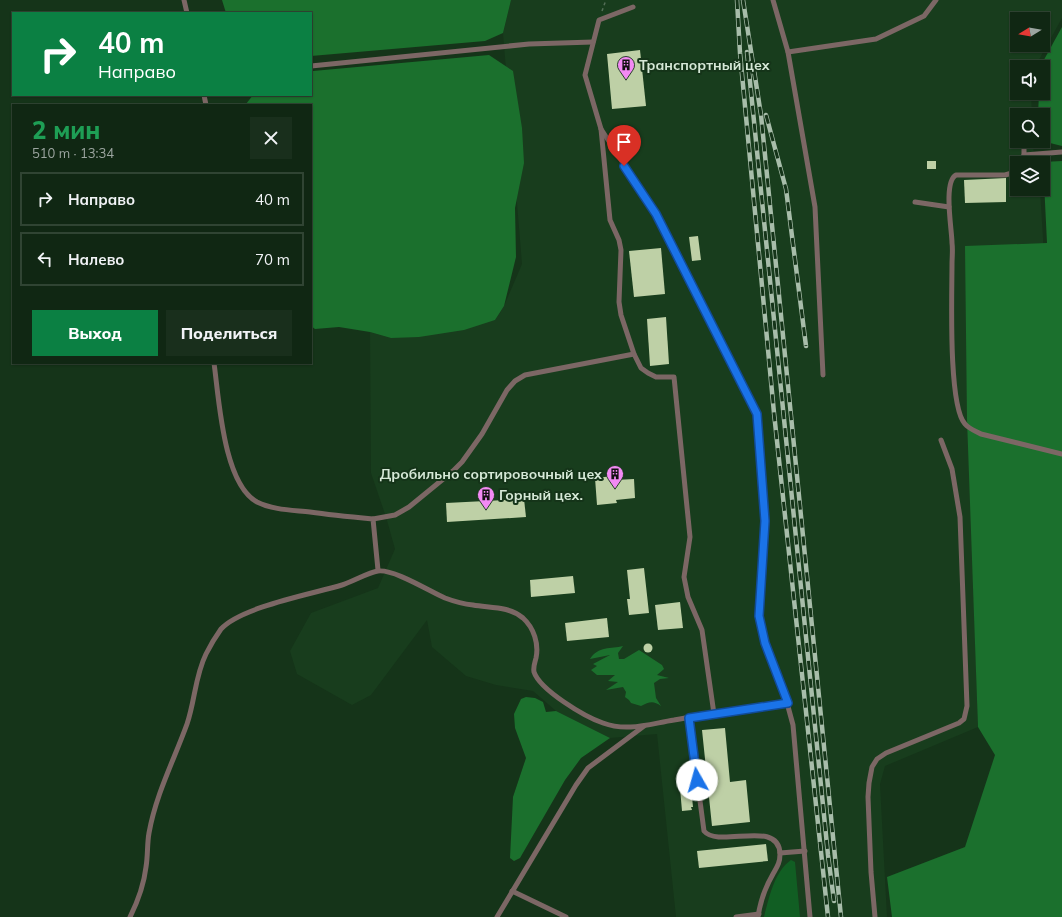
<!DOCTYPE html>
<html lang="ru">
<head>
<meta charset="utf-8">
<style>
  body { margin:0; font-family:Mulish,sans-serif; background:#192f1c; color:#f1f3f6; height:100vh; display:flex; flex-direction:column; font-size:15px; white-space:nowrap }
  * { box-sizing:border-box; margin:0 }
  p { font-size:13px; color:#9ca5a0 }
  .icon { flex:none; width:22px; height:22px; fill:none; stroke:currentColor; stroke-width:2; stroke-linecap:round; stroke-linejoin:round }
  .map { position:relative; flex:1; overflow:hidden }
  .details { position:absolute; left:12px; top:104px; width:300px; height:260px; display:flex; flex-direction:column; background:#102713; border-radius:0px; box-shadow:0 1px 3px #0004,0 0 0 1px #304433 }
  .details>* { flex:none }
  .guide { position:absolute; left:12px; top:12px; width:300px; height:84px; border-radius:0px; box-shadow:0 1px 3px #0004,0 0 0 1px #304433; background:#0b8043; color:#fff; overflow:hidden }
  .needle { width:26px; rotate:259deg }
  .controls { position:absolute; left:1010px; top:12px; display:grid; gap:8px }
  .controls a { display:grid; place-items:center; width:40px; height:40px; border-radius:0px; background:#102713; box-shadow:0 1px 3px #0004,0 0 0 1px #304433; font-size:20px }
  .pin { position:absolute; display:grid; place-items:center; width:34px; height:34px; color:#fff; margin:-41px -17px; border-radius:50% 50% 50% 0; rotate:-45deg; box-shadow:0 0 4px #0007 }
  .pin .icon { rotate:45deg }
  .me { position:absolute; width:44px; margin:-22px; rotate:353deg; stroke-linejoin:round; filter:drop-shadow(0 0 3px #0008) }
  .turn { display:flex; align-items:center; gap:14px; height:84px; padding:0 20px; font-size:18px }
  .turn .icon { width:52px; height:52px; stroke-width:2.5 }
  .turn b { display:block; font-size:28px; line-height:34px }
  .round { display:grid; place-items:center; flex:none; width:42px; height:42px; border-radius:0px; background:#192f1c }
  .headline { display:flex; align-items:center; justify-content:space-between; height:68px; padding:0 20px }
  h1 { font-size:24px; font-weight:800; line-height:30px; color:#1e9e55 }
  .primary-button { display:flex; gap:8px; margin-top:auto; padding:8px 20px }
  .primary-button a { flex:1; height:46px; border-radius:0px; background:#0b8043; color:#fff; font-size:16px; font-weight:800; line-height:46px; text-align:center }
  .primary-button a+a { background:#192f1c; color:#f1f3f6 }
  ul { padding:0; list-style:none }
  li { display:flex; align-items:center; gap:12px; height:54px; margin:0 8px 6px; padding:0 12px; border:2px solid #304433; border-radius:0px }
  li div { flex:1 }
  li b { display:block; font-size:15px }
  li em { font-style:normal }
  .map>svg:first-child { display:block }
  .built { fill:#183d1d; fill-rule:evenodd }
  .green { fill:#115e23 }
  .forest { fill:#1b702d }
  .building { fill:#bed0a6 }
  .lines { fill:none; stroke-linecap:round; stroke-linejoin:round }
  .path { stroke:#546f57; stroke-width:1.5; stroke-dasharray:3 3; stroke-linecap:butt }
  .service { stroke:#7c6765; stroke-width:5 }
  .rail-casing { stroke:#a8bdaa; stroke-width:4.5 }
  .rail { stroke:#153419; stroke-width:3; stroke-dasharray:9; stroke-linecap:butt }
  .route-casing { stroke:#114b97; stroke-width:10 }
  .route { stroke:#1a73e8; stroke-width:7 }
  .labels { text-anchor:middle; stroke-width:4; stroke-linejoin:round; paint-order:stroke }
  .poi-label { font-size:14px; font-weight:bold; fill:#d6e8d7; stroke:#153419; text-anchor:start }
</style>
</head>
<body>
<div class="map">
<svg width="1062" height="917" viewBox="0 0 1062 917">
  <rect width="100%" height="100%" fill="#153419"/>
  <path class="built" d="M511,0h551v18l-27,49h-18v26h14l1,22h-15v26h16l1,19 3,3h-20v26h23l3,49v43l-71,255 6,191 -93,39 -5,18 7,133h-211l-19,-183 -47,4 -54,-27 -23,-20 -37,-6 -30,-9 -34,-29 -5,-27 -56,75 -19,10 -55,-31 -7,-23 21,-38 67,-25 17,-39 -9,-32 -15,-44 -1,-141 21,6 104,-18 9,-14 18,-42 -19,-231zM1017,19h26v26h-26z"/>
  <path class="green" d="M791,860l4,2 5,55h-36c5,-19 10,-45 27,-57z"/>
  <g class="forest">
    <polygon points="222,0 511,0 503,33 485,41 311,56 311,13 226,13"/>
    <polygon points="1062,27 1062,146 1046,142 1043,140 1043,115 1038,115 1039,93 1043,93 1043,67 1040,67"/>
    <polygon points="489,55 513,71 522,128 524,163 515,208 516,257 504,306 495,320 464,330 419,337 391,338 370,332 339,327 315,329 311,326 311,105 246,104 253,95 311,95 311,72 313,71"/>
    <polygon points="1062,161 1062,917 892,917 887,877 965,847 995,755 978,727 967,419 965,246 1047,243 1043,162"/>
    <path d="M623,646l-5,7 1,6h5l15,-9 23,15 2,4 -7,6 12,3 -9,1 -6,4 2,15 5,8c-8,-6 -12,-4 -20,0l-10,-3 -2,-3 -4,-3 1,-5 -3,-5 -17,3 12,-8 -10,-1 7,-6h-18l-6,-5 6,-4 -4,-2 17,-9 -20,4c8,-13 21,-10 33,-13z"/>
    <polygon points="526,697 535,698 543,702 546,712 556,711 610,738 581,758 565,780 520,858 514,861 510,858 513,797 526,758 515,728 514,714 521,699"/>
  </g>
  <g class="building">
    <polygon points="640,50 646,106 612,109 607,54"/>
    <rect x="927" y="161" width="9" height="8"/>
    <polygon points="1006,178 1006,202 965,203 964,180"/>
    <polygon points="698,236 701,260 692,261 689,237"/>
    <polygon points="661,248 665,294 634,297 629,251"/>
    <polygon points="666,317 669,364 650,366 647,319"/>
    <polygon points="614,476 615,480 634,479 635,498 616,500 617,503 597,505 595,478"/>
    <polygon points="524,499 526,517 447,522 446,503"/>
    <polygon points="644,568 649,613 629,615 627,599 630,599 627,570"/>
    <polygon points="573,576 575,593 531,597 530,580"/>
    <polygon points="680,602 683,628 658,630 655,605"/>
    <polygon points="607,618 609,637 567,641 565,623"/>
    <circle cx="648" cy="648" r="4.5"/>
    <polygon points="725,728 730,782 746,780 750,822 712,826 702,730"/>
    <polygon points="691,787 693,807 691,807 692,810 682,811 680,788"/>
    <polygon points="766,844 768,861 699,868 697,851"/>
  </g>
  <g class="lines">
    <polyline class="path" points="602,11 606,0"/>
    <g class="service">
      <polyline points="184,0 187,13"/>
      <polyline points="773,0 788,52 815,207 823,375"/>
      <polyline points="633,7 599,20 585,75 601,129 610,220 619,240 621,250 619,302 621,315 634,354 641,368 648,373 656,377 674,377 690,537 684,577 688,597 702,630 714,714"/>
      <polyline points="788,52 876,39 924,16 936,0"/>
      <polyline points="311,66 529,44 593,42"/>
      <polyline points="204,95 206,105"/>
      <polyline points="601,129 656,214 757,414 765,521 759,616 765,643 783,688 793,725 810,917"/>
      <polyline points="1024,155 1062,152"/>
      <polyline points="1021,163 1024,155 1024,141"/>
      <path d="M1017,167l-5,6 -7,2h-49c-13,7 -4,55 -4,68 1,7 0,14 0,21 0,29 -4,142 13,160 4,5 11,7 16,10l81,20"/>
      <polyline points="915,202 949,207"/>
      <path d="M214,363c5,35 9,120 43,139 16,8 35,8 53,10 21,3 42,5 63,7l5,51"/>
      <polyline points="373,519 395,515 409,507 453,471 462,462 482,434 507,390 515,381 525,375 634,354"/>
      <path d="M689,718l15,113c15,18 75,-13 76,23 0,9 -3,13 -7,20 -7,12 -13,29 -15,43"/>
      <polyline points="780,853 805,851"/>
      <polyline points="512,891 566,917"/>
      <path d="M130,917c8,-16 14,-33 16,-50 2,-12 1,-23 3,-34 7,-39 25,-73 38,-109 8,-23 8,-48 19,-70 4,-8 10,-18 15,-25 20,-22 91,-35 121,-44 10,-3 27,-13 36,-14 16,-2 51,20 67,27 8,3 18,6 28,7 17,3 36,1 50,13 11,10 16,26 13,40 -1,4 -3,9 -2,14 6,18 51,45 69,51 24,9 46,1 71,-3 37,-7 76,-11 114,-17"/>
      <polyline points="497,917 576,785 588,768 644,726"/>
      <polyline points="736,917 759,914"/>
      <polyline points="875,917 871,872 868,797 869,783 872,767 877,759 886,753 959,723 964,719 967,706 960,517 952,469 941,440"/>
    </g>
    <defs>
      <g id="rail">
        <polyline points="737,0 740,53 774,413 828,917"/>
        <polyline points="743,0 761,115 841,917"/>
        <polyline points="747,52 828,855 834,901"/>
        <polyline points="766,115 786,189 806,346"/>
      </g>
    </defs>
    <use href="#rail" class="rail-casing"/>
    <use href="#rail" class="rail"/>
  </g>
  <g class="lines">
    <defs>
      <polyline id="route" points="624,166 656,214 757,414 765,521 759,616 765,643 788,703 689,718 697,780"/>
    </defs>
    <use href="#route" class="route-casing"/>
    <use href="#route" class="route"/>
  </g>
  <defs>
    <symbol id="building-pin" viewBox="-11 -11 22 30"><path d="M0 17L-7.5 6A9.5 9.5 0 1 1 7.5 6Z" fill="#f28af3" stroke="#153419"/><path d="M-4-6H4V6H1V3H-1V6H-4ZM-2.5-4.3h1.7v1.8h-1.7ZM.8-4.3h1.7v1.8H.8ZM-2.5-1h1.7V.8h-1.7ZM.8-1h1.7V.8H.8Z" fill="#111"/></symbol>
  </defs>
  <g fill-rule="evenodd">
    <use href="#building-pin" x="616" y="55" width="20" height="27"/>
    <use href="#building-pin" x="605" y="464" width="20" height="27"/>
    <use href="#building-pin" x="476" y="485" width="20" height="27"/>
  </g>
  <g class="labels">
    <g class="poi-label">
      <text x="639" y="70">Транспортный цех</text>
      <text x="602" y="479" text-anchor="end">Дробильно сортировочный цех</text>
      <text x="499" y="500">Горный цех.</text>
    </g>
  </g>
</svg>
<div class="controls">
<a><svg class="needle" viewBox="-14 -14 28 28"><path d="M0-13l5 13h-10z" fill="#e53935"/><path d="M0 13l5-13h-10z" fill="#9ca5a0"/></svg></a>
<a><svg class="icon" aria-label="sound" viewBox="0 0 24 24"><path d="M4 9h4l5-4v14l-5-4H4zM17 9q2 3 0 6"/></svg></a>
<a><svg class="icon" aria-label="search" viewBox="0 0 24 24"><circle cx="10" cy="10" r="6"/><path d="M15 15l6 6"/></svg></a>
<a><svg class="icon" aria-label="layers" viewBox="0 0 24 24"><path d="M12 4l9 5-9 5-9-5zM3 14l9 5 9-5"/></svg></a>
</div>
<div class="pin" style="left:624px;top:166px;background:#d93025"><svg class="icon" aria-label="arrive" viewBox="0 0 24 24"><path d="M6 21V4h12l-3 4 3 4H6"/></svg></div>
<svg class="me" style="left:697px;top:780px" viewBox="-20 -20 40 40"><circle r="19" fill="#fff"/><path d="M0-13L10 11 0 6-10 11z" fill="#1a73e8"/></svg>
<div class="guide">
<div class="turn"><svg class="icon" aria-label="right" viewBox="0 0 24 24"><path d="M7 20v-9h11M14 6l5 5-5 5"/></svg><div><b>40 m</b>Направо</div></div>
</div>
<section class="details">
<div class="headline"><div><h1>2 мин</h1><p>510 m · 13:34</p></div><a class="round"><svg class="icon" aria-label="close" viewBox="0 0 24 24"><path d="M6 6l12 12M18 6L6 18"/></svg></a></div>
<ul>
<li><svg class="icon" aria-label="right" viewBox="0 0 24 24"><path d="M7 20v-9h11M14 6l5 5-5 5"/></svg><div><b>Направо</b></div><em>40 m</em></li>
<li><svg class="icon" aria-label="left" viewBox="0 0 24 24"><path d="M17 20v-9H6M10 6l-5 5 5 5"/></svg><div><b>Налево</b></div><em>70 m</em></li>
</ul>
<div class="primary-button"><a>Выход</a><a>Поделиться</a></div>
</section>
</div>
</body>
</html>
